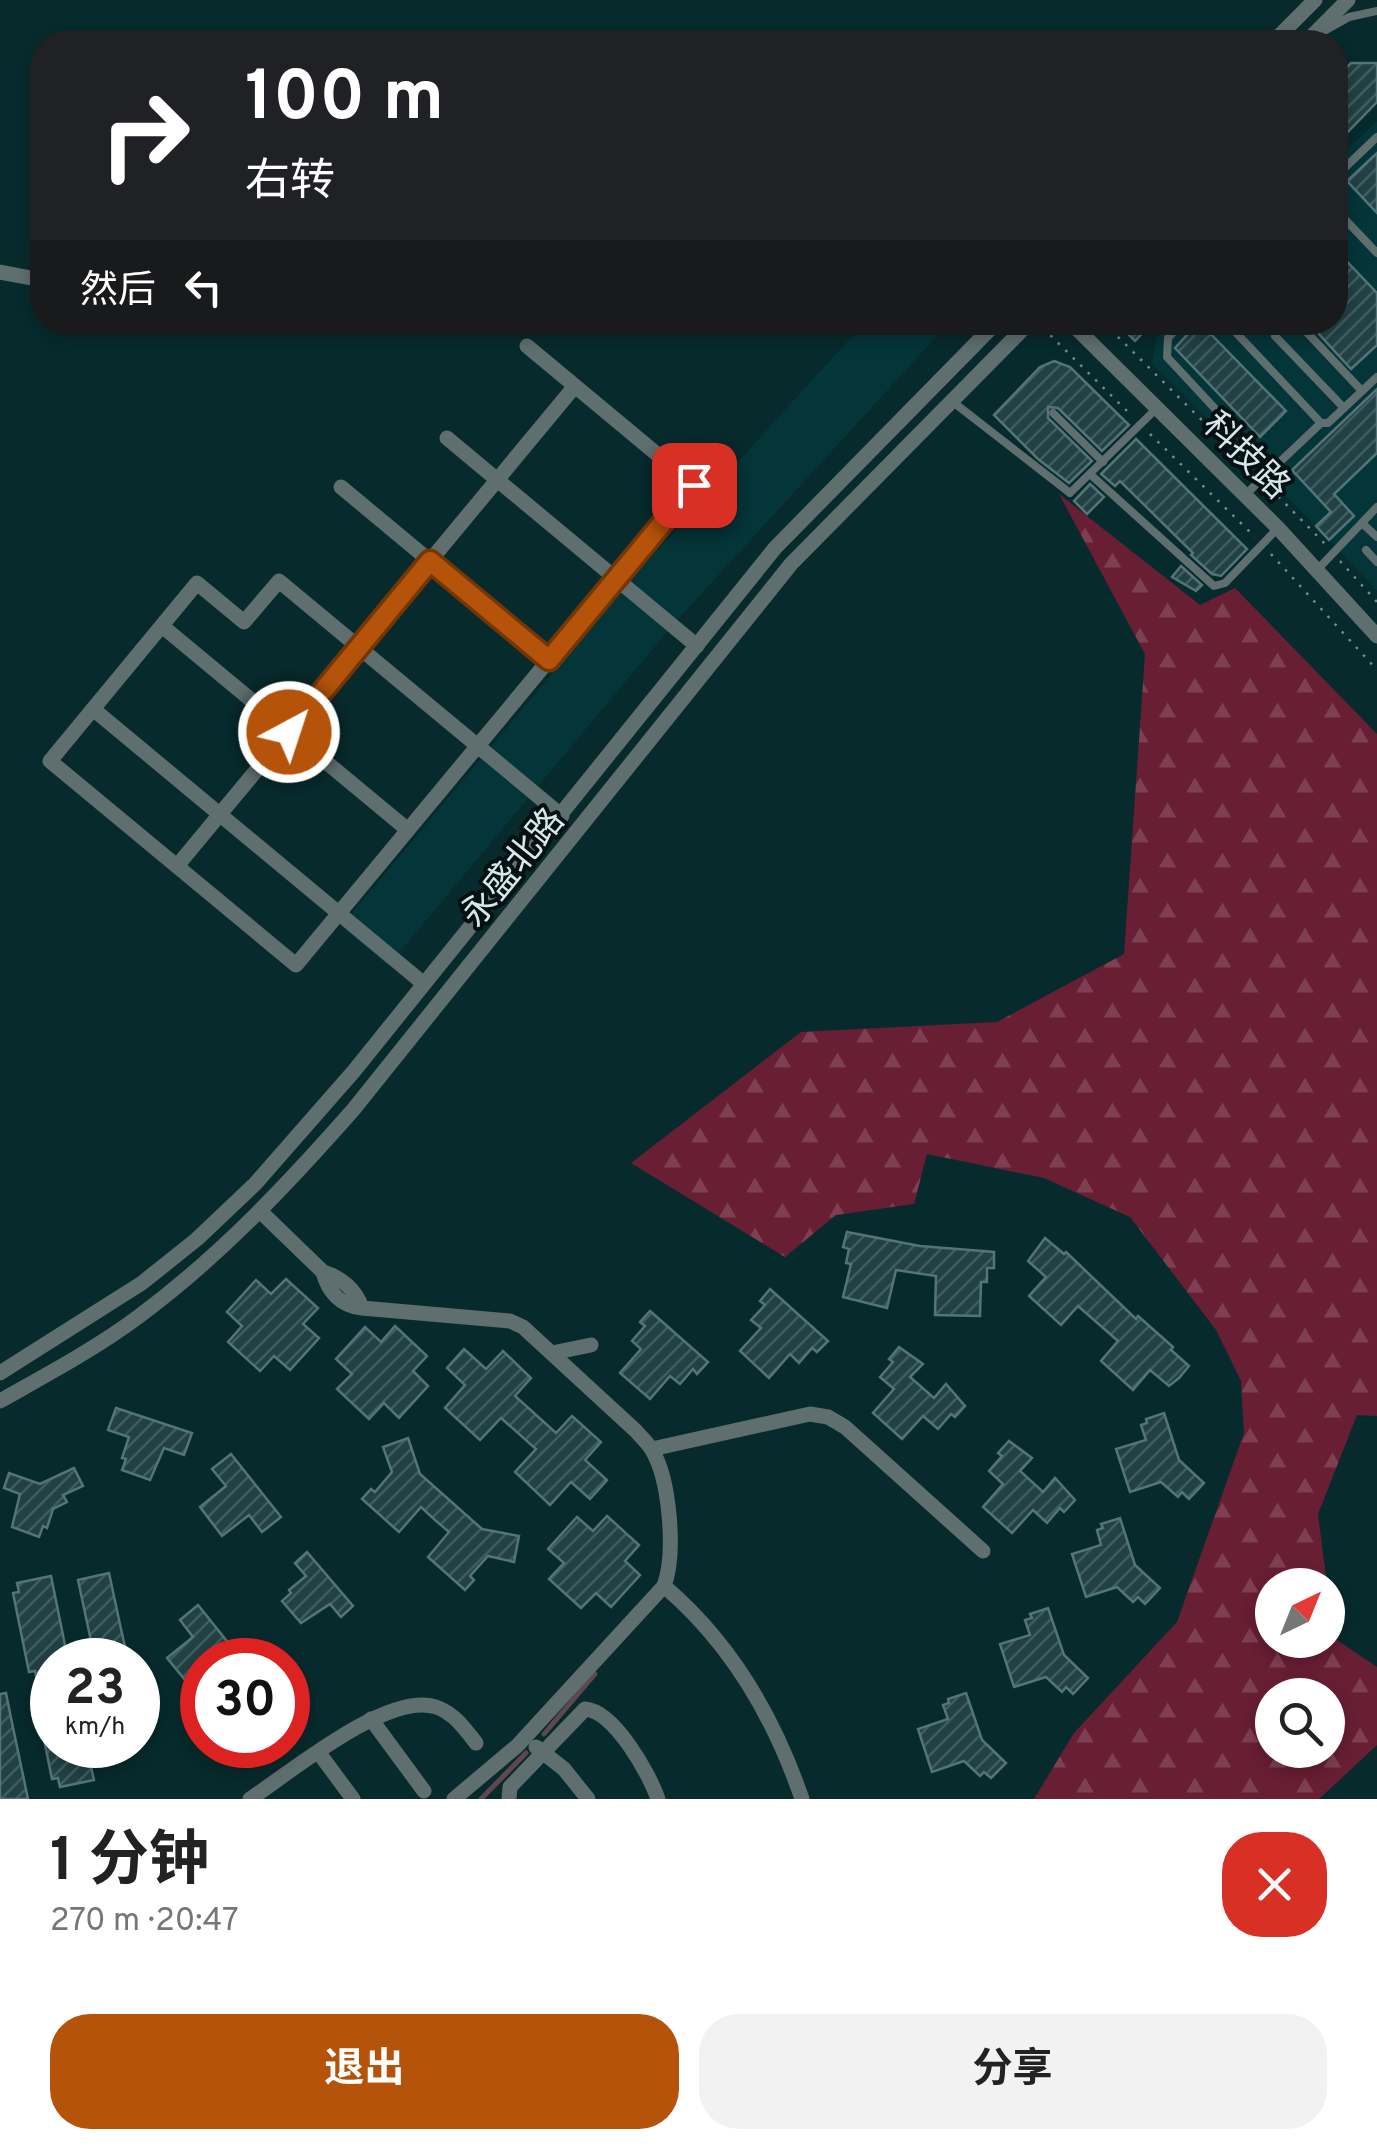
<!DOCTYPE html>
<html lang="zh">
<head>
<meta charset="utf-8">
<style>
  body { margin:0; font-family:Overpass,"Noto Sans SC",sans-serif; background:#f2f2f2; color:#222; height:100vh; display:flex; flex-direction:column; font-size:38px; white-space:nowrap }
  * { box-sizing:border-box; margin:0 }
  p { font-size:32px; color:#767676 }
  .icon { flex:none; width:55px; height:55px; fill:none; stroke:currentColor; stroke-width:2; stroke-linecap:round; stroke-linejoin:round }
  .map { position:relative; height:1799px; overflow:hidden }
  .drawer { display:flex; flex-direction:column; background:#fff; flex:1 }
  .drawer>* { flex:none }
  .banner { position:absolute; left:30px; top:30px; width:1318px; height:305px; border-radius:40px; box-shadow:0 5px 15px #0003; background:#202124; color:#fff; overflow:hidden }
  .needle { width:65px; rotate:43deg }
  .tools { position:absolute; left:1255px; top:1568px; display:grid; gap:20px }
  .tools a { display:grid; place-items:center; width:90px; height:90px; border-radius:50%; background:#fff; box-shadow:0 5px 15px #0003; font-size:50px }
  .speed { position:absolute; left:30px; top:1638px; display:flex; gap:20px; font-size:50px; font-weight:700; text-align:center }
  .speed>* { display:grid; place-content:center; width:130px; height:130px; border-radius:50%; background:#fff; box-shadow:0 5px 15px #0003; line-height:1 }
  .speed small { font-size:25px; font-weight:400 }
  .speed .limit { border:15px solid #d22; background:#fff; color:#111 }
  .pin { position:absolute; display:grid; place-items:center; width:85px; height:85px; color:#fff; margin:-42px; border-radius:20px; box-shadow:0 5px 15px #0006 }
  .me { position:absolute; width:110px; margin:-55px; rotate:40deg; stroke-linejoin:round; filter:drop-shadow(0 0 8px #0008) }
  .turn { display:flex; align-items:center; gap:35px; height:210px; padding:0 50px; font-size:45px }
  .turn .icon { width:130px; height:130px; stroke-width:2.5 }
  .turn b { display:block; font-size:70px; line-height:85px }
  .then { display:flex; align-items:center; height:95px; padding:0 50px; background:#0003; gap:20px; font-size:38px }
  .round { display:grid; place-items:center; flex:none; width:105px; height:105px; border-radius:40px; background:#f2f2f2 }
  .overview { display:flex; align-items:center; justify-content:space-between; height:170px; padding:0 50px }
  h1 { font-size:60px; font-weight:700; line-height:75px }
  .cta { display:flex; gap:20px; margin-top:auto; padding:20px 50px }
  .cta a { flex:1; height:115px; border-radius:40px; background:#b45309; color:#fff; font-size:40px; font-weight:700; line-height:115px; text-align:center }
  .cta a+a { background:#f2f2f2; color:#222 }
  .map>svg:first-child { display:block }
  .built { fill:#043538 }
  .forest { fill:url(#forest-firs); fill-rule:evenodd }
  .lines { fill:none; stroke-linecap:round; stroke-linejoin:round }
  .stream { stroke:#604650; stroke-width:5 }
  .building { fill:url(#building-hatch); stroke:#537578; stroke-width:2.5 }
  .path { stroke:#728d8e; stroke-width:2.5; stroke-dasharray:2.5 8; stroke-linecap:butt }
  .lane { stroke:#5f6e6f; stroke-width:8 }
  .street { stroke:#5f6e6f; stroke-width:15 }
  .route-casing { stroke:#753606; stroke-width:25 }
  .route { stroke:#b45309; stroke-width:18 }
  .labels { text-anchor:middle; stroke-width:8; stroke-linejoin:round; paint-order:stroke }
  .street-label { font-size:35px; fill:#d6e8e9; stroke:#041011 }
</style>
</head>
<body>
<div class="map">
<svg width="1377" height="1799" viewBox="0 0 1377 1799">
  <defs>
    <pattern id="forest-firs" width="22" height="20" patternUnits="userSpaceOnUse" patternTransform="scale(2.5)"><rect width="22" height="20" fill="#681e33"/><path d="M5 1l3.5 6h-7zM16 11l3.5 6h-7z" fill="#7d3f51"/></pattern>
    <pattern id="building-hatch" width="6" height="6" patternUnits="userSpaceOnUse" patternTransform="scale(2.5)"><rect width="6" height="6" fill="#214144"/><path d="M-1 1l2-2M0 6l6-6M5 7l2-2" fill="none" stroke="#405c5f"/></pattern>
  </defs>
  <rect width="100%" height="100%" fill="#072a2c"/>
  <g class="built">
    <polygon points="1377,121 1377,591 1316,526 1152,364 1158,330 1165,323 1335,322 1335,161"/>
    <polygon points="864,323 949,323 672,626 388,966 341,926 625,586"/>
  </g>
  <path class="forest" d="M1059,494l141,111 35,-17 142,146v682l-20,-1 -39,99 9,71h-55v55h56v-55l6,53 43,29v78l-58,54h-285l40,-66 103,-111 67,-189 -3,-52 -25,-51 -86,-113 -86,-39 -117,-24 -13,50 -78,11 -51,42 -154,-94 170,-131 196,-10 127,-68 21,-300zM1272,1695h56v55h-56z"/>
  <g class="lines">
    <g class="stream">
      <polyline points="544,1734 595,1674"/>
      <polyline points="481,1799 526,1753"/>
    </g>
  </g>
  <g class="building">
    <polygon points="1351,63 1377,63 1377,102 1335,145 1335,79"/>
    <polygon points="1377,153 1377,213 1347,181"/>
    <polygon points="1335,249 1377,293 1377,345 1351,369 1308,322 1335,322"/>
    <polygon points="1116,322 1153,322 1135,341"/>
    <polygon points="1199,322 1286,411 1260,437 1175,348"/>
    <polygon points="1054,361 1070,367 1129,425 1102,451 1058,408 1048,407 1048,418 1092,461 1069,483 1038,459 994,415 1040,367"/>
    <polygon points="1377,389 1377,453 1334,494 1354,516 1329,540 1316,526 1331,512 1292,470"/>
    <polygon points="1136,439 1247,549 1221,576 1212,574 1191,555 1193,553 1120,481 1115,486 1101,474"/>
    <polygon points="1090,484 1104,497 1087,514 1074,501"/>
    <polygon points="1181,566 1202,585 1196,591 1172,577"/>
    <polygon points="847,1232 920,1246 994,1252 994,1268 987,1268 987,1282 981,1282 980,1316 935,1315 936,1276 896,1270 887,1308 843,1297 851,1264 846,1263 849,1249 843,1247"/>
    <polygon points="1045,1238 1064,1254 1066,1252 1136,1319 1138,1316 1173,1347 1171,1350 1189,1366 1179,1378 1169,1386 1150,1370 1133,1390 1101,1361 1118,1341 1078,1306 1061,1325 1029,1296 1046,1277 1028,1261"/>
    <polygon points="286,1279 318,1308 303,1324 319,1338 290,1370 274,1356 260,1371 228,1342 242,1326 227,1312 256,1280 271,1294"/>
    <polygon points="770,1289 828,1341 817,1352 812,1348 799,1363 790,1354 769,1378 740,1351 761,1328 751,1320 765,1305 760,1301"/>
    <polygon points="650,1311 708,1362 697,1374 693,1369 680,1384 670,1376 650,1399 620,1373 641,1349 632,1341 645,1326 640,1322"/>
    <polygon points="395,1326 427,1356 413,1371 428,1386 399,1418 384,1403 369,1419 337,1389 352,1374 336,1359 365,1327 381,1342"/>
    <polygon points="899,1347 923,1364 910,1377 934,1398 946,1384 965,1406 955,1417 951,1414 938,1429 923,1416 902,1439 873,1413 894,1389 880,1377 893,1362 889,1359"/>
    <polygon points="464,1349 486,1369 503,1351 531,1378 515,1396 556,1433 572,1416 601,1442 585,1460 607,1480 590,1499 571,1482 550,1505 515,1472 536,1449 501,1418 480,1440 445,1408 465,1385 447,1368"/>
    <polygon points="116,1408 192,1433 184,1455 164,1448 150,1480 122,1470 126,1459 122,1458 129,1437 108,1430"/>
    <polygon points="1164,1413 1179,1460 1204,1483 1189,1499 1182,1492 1178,1497 1161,1482 1130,1492 1116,1449 1146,1440 1141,1425 1147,1423 1146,1419"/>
    <polygon points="408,1438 420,1474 482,1529 519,1536 514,1562 488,1556 470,1576 474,1580 465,1590 428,1557 449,1532 435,1520 421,1507 399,1532 362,1499 371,1489 375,1492 392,1472 383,1447"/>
    <polygon points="1009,1441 1032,1458 1020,1471 1043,1492 1055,1478 1075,1500 1064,1512 1060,1508 1047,1523 1033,1510 1012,1533 983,1507 1003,1484 989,1471 1002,1456 998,1453"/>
    <polygon points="231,1454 281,1517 262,1532 249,1515 222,1536 200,1507 226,1486 212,1469"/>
    <polygon points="74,1468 83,1486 63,1495 67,1502 53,1509 47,1528 43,1526 39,1537 12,1527 20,1494 4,1488 9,1473 40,1484"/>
    <polygon points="607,1516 639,1545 625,1561 640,1575 611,1607 596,1593 581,1608 549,1579 564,1563 548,1549 577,1517 593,1531"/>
    <polygon points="1120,1518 1135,1565 1160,1588 1145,1604 1138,1597 1133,1602 1117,1587 1086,1597 1072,1554 1101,1545 1097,1530 1103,1528 1101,1524"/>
    <polygon points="307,1552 353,1606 341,1617 330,1604 301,1623 282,1601 291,1593 289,1590 306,1576 295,1563"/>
    <polygon points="109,1573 121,1629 128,1660 95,1660 88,1627 78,1580"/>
    <polygon points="51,1576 68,1660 52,1660 52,1745 86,1745 94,1780 60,1787 58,1778 52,1779 36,1700 41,1699 35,1671 29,1672 13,1593 19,1592 17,1583"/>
    <polygon points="198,1605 242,1660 202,1660 202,1676 190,1686 167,1658 193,1637 180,1620"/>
    <polygon points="1048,1608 1064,1655 1088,1678 1073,1694 1066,1687 1062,1692 1046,1677 1014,1687 1000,1644 1030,1635 1025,1620 1032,1618 1030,1614"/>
    <polygon points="6,1693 11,1718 28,1799 0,1799 0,1694"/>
    <polygon points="966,1693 982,1740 1006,1763 991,1778 984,1772 980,1776 964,1761 932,1772 918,1729 948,1719 943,1705 949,1703 948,1699"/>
  </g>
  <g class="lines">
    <g class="path">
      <polyline points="1103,322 1251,469"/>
      <polyline points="1043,328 1130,414"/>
      <polyline points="1150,434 1255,537"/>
      <polyline points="1271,489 1325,544"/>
      <polyline points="1271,554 1377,670"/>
      <polyline points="1340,561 1377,602"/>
    </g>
    <g class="lane">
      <polyline points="1326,30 1349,17 1377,11"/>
      <polyline points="1335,177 1377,137"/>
      <polyline points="1335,209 1377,253"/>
      <polyline points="1182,322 1168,338 1167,357 1272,470"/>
      <polyline points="1226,322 1321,423 1328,423 1377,377"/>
      <polyline points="1297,322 1362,391"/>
      <polyline points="1275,336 1344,408"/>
      <polyline points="953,402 1070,493 1157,408"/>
      <polyline points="1053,413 1103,462"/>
      <polyline points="1091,475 1214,586 1225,583 1278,528"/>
      <polyline points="1245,495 1321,423"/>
      <polyline points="1362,523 1377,537"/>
      <polyline points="1366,550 1377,562"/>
      <polyline points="1317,570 1377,507"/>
    </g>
    <g class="street">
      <polyline points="1273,42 1315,0"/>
      <polyline points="1306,42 1348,0"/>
      <polyline points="0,272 42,280"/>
      <polyline points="1070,322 1278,528 1377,636"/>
      <path d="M527,346l167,139c-132,160 -265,320 -398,480l-246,-204 147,-178 47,39 35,-41c94,78 188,157 283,235"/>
      <polyline points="447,438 697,646"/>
      <polyline points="341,487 549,660"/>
      <polyline points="162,626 408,830"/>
      <polyline points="93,709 424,984"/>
      <polyline points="177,866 575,386"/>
      <polyline points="261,1212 323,1272"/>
      <path d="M362,1308c-6,-18 -21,-31 -39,-36 5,20 18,34 39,36l148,13 13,6 113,104c5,6 12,12 16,19 18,30 24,104 12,136l-147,160 -63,53"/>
      <polyline points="552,1353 591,1345"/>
      <polyline points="0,1373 142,1283 197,1239 255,1184 354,1071 775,548 997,322"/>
      <path d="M0,1401c46,-26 95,-52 138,-84 81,-60 148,-131 215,-207l438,-546 239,-242"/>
      <polyline points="652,1449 810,1414 828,1417 845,1427 983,1551"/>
      <path d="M664,1586c66,56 110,131 138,213"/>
      <polyline points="371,1719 424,1791"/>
      <polyline points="536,1747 564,1769 588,1799"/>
      <polyline points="319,1753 353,1799"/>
      <path d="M250,1799c41,-27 138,-108 186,-92 18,6 29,22 40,36"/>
      <path d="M509,1799l1,-12 75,-78c29,2 64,64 73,90"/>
    </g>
  </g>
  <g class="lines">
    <defs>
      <polyline id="route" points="289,732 430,561 549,660 694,485"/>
    </defs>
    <use href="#route" class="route-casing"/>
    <use href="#route" class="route"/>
  </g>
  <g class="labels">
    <g class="street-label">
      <text transform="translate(1247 455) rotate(45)" y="12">科技路</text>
      <text transform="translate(512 867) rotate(-51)" y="12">永盛北路</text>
    </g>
  </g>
</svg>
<div class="tools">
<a><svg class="needle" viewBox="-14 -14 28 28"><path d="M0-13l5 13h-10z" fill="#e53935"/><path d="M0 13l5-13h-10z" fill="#767676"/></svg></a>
<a><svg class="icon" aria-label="search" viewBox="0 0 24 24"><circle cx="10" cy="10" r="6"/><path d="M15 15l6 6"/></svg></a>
</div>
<div class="speed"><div>23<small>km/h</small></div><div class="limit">30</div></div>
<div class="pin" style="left:694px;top:485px;background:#d93025"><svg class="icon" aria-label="arrive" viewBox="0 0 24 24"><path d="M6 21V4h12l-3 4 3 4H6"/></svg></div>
<svg class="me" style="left:289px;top:732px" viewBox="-20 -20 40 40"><circle r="17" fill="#b45309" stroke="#fff" stroke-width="3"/><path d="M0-11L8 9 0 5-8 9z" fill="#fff"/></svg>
<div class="banner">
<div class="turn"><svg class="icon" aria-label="right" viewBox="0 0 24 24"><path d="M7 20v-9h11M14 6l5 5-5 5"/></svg><div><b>100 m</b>右转</div></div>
<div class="then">然后<svg class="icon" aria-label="left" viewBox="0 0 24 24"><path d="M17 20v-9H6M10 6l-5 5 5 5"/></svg></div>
</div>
</div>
<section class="drawer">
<div class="overview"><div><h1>1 分钟</h1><p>270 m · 20:47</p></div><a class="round" style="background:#d93025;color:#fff"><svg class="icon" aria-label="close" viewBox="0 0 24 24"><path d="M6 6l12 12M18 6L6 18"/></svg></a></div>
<div class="cta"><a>退出</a><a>分享</a></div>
</section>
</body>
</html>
